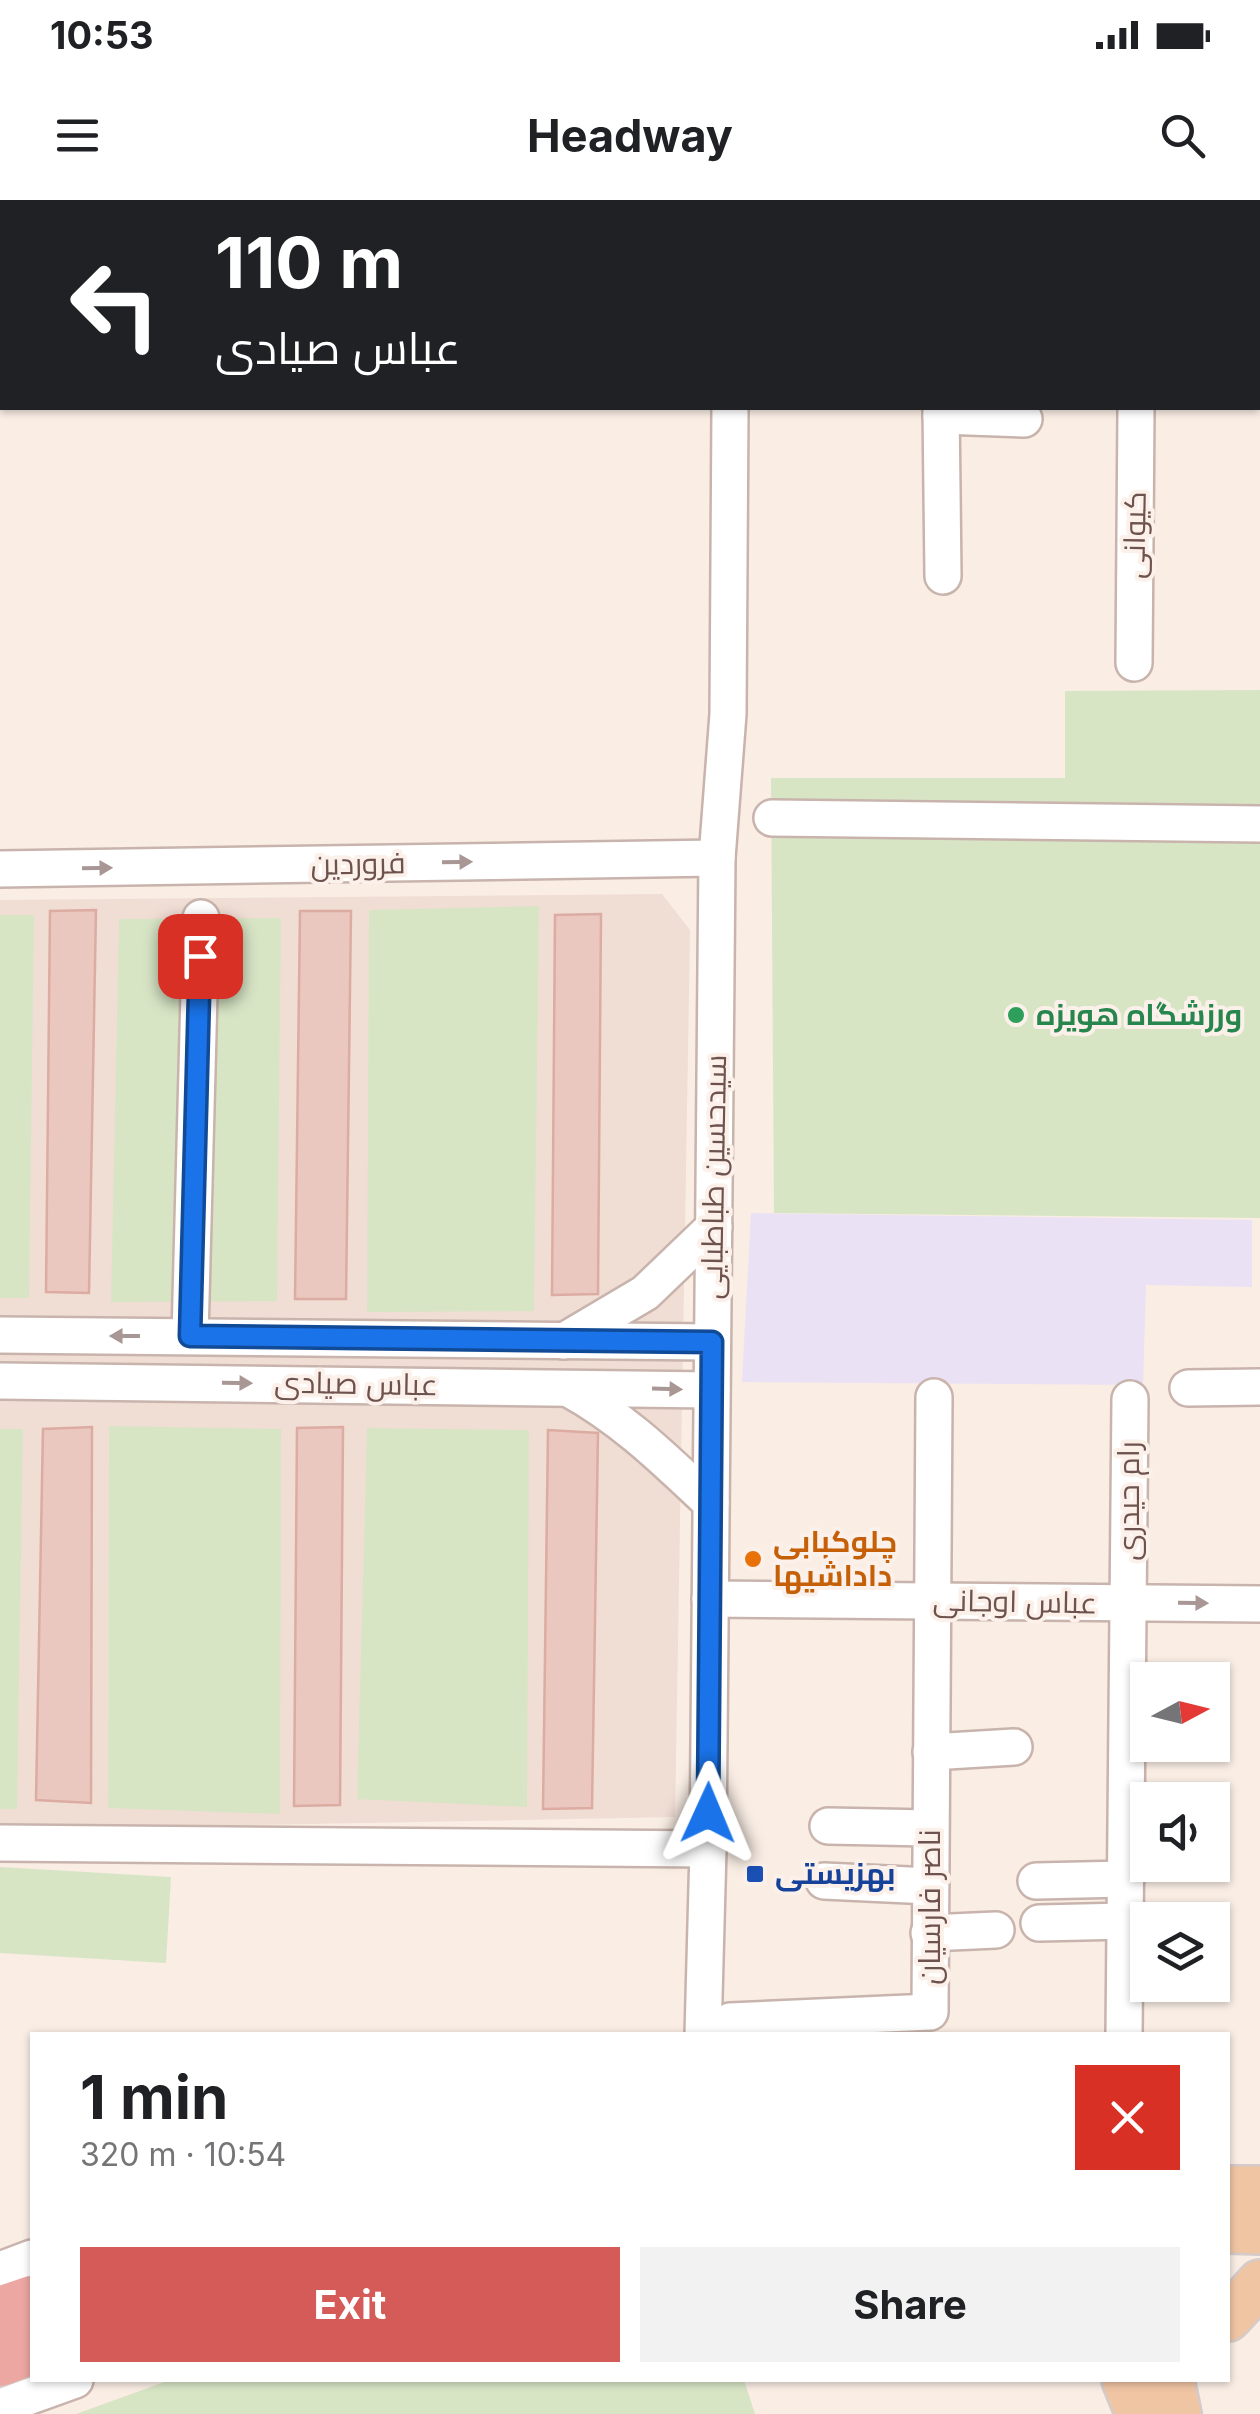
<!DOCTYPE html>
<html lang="en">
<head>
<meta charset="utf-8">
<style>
  body { margin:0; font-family:Inter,Cairo,sans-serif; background:#f2f2f2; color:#202124; height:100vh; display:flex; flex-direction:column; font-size:38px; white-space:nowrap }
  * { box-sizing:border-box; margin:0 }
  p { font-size:32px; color:#757577 }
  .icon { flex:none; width:55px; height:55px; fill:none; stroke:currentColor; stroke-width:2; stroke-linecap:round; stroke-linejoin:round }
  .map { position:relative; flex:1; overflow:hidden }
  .panel { position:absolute; left:30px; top:1832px; width:1200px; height:350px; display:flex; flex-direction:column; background:#fff; border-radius:0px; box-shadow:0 2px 8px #0004 }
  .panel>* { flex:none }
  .guide { position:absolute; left:0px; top:0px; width:1260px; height:210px; box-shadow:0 2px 8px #0004; background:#202124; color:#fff; overflow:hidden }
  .needle { width:65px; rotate:83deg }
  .controls { position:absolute; left:1130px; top:1462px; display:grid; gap:20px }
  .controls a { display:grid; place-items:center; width:100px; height:100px; border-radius:0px; background:#fff; box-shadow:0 2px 8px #0004; font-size:50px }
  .pin { position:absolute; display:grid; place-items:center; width:85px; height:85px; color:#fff; margin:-42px; border-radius:20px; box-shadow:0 5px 15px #0006 }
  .me { position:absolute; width:110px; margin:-55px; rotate:1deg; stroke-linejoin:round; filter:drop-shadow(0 0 8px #0008) }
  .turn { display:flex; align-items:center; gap:35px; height:210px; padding:0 50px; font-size:45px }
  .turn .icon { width:130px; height:130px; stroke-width:2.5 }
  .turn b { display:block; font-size:70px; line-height:85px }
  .round { display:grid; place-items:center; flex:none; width:105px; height:105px; border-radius:0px; background:#f2f2f2 }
  .overview { display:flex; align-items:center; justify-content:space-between; height:170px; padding:0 50px }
  h1 { font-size:60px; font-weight:700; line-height:75px }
  .cta { display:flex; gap:20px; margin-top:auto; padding:20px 50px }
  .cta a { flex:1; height:115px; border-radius:0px; background:#d55b58; color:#fff; font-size:40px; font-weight:700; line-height:115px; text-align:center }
  .cta a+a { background:#f2f2f2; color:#202124 }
  .status { display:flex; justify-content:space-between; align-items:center; height:70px; padding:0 50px; background:#fff; direction:ltr }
  .status svg { height:28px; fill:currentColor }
  header { display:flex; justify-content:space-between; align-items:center; height:130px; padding:0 50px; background:#fff; font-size:45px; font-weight:700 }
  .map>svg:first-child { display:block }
  .residential { fill:#f0ddd4 }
  .education { fill:#eae1f5 }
  .green { fill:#d8e5c5 }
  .building { fill:#ebc8bf; stroke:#dcaca2; stroke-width:2.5 }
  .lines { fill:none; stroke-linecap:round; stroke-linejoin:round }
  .minor-casing { stroke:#c8b4ac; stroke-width:40 }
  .major-casing { stroke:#d4cbca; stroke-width:50 }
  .highway-casing { stroke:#d4cbca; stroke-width:58 }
  .minor { stroke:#fff; stroke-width:35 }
  .major { stroke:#f0c5a4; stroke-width:45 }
  .highway { stroke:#eca7a2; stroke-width:52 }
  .oneway { fill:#a89794 }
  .route-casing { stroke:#114b97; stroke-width:25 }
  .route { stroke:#1a73e8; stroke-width:18 }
  .leisure-dot { fill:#2e9e5b; stroke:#fcf1ea; stroke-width:4 }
  .food-dot { fill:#e8710a; stroke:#fcf1ea; stroke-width:4 }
  .transit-dot { fill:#1a4fb4; stroke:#fcf1ea; stroke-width:4 }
  .labels { text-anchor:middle; stroke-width:8; stroke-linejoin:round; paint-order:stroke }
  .street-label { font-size:30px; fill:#6e524d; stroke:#fcf1ea }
  .leisure-label { font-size:30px; font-weight:bold; fill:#27864d; stroke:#fcf1ea; text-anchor:start }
  .food-label { font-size:30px; font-weight:bold; fill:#c56008; stroke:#fcf1ea; text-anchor:start }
  .transit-label { font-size:30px; font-weight:bold; fill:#164399; stroke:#fcf1ea; text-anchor:start }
</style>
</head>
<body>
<div class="status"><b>10:53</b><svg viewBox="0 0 49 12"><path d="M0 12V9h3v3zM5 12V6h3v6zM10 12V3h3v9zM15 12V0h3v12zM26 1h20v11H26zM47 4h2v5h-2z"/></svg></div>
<header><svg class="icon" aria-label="menu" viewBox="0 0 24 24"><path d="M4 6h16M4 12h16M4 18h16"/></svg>Headway<svg class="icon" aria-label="search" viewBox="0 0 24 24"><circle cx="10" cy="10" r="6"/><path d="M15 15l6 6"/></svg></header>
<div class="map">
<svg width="1260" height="2214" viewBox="0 0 1260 2214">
  <rect width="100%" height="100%" fill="#f9ede4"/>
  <polygon class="residential" points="662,694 690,730 675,1617 0,1630 0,700"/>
  <polygon class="education" points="751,1013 1252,1020 1252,1087 1146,1085 1143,1185 742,1182"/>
  <g class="green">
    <polygon points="1260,490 1260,1018 774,1013 771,578 1065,578 1065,491"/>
    <polygon points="539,706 534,1111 367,1112 369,710"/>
    <polygon points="0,715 34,715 29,1098 0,1098"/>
    <polygon points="281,718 277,1101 111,1102 119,719"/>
    <polygon points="109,1226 281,1229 280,1614 108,1608"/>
    <polygon points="367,1228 529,1230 527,1607 357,1599"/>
    <polygon points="0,1229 23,1229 17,1609 0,1609"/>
    <polygon points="0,1667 171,1677 166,1763 0,1753"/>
    <polygon points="170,2180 744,2180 755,2214 76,2214"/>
  </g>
  <g class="building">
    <polygon points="96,710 89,1093 46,1092 50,711"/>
    <polygon points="300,711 351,711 346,1099 295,1099"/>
    <polygon points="601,714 598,1094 552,1095 555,715"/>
    <polygon points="92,1227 91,1603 36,1600 43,1229"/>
    <polygon points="343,1227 340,1605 294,1606 297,1228"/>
    <polygon points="548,1230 598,1233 592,1608 543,1609"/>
  </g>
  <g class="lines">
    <defs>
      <g id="minor">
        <polyline points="708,2 708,0"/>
        <polyline points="941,2 941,0"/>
        <polyline points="1139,2 1139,0"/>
        <polyline points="1258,30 1260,30"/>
        <polyline points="941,208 943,376"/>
        <polyline points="941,216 1024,219"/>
        <polyline points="1134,463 1136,208"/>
        <polyline points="772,618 1260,624"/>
        <polyline points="0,669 717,658"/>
        <polyline points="0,1135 712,1142"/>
        <polyline points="190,1136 201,718"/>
        <polyline points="564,1141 645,1093 714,1027"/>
        <polyline points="0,1181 712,1190"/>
        <polyline points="1188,1188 1260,1187"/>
        <path d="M569,1189c56,31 96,71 142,114"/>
        <polyline points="710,1399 1260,1404"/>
        <polyline points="931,1552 1014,1547"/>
        <polyline points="828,1626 930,1628"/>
        <polyline points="0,1643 708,1649"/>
        <polyline points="824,1681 930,1686"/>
        <polyline points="1036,1681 1126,1679"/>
        <polyline points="1039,1723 1126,1721"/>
        <polyline points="929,1733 996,1730"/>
        <polyline points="730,1821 930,1812 934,1197"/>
        <polyline points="703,1835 708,1649 717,658 728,514 730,208"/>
        <polyline points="1124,1835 1130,1199"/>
        <polyline points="0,2070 32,2058"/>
        <polyline points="0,2207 75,2180"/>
      </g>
      <g id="major">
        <polyline points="1228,1989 1260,1989"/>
        <polyline points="1228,2030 1260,2031"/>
        <polyline points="1228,2118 1260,2083"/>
        <polyline points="1125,2180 1139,2214"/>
        <polyline points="1171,2180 1178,2214"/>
      </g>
      <g id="highway">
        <polyline points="0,2113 32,2102"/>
        <polyline points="0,2160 32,2148"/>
      </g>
    </defs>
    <use href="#minor" class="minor-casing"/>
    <use href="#major" class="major-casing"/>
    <use href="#highway" class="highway-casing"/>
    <use href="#minor" class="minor"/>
    <use href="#major" class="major"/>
    <use href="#highway" class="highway"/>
  </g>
  <defs><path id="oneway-solid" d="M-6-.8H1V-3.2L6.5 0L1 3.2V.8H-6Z" transform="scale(2.5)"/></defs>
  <g class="oneway">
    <use href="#oneway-solid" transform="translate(457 662) rotate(-1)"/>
    <use href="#oneway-solid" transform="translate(97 668) rotate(-1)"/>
    <use href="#oneway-solid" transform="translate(125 1136) rotate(-180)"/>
    <use href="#oneway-solid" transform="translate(237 1183) rotate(1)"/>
    <use href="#oneway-solid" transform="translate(667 1189) rotate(2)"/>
    <use href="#oneway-solid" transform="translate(1193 1403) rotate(1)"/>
  </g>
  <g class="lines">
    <defs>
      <polyline id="route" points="200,756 190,1136 712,1142 708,1613"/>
    </defs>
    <use href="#route" class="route-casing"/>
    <use href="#route" class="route"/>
  </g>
  <circle class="leisure-dot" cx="1016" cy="815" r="10"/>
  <circle class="food-dot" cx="753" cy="1359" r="10"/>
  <rect class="transit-dot" x="745" y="1664" width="20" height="20" rx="5"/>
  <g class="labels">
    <g class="street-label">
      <text transform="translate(1135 335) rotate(-89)" y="10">کیوانی</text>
      <text transform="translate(358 664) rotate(-1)" y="10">فروردین</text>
      <text transform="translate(714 977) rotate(-89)" y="10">سیدحسین طباطبایی</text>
      <text transform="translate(356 1184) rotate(1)" y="10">عباس صیادی</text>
      <text transform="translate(1129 1301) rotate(-90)" y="10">رام حیدری</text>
      <text transform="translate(1015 1402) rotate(1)" y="10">عباس اوجانی</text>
      <text transform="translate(930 1707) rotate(-90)" y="10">ناصر فارسیان</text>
    </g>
    <g class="leisure-label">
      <text x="1036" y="825">ورزشگاه هویزه</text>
    </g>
    <g class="food-label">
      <text x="773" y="1352">چلوکبابی<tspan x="773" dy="34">داداشیها</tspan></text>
    </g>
    <g class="transit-label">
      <text x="775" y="1684">بهزیستی</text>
    </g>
  </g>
</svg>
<div class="controls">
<a><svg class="needle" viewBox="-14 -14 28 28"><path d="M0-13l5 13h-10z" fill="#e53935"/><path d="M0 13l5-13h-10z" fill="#757577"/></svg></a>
<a><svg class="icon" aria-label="sound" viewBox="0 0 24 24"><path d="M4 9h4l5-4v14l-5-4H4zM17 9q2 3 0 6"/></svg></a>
<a><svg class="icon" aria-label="layers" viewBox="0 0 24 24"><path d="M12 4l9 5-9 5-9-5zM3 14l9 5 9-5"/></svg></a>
</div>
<div class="pin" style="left:200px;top:756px;background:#d93025"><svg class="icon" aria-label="arrive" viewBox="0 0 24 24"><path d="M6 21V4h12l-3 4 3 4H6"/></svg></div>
<svg class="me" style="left:708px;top:1613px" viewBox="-20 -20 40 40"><path d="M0-17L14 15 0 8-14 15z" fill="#1a73e8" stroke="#fff" stroke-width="4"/></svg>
<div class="guide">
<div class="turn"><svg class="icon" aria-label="left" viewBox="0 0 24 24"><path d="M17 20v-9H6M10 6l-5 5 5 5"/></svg><div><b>110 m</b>عباس صیادی</div></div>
</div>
<section class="panel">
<div class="overview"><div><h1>1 min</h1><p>320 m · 10:54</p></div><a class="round" style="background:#d93025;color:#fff"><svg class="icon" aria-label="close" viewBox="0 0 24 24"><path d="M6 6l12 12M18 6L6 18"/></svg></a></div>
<div class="cta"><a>Exit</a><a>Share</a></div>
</section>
</div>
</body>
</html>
